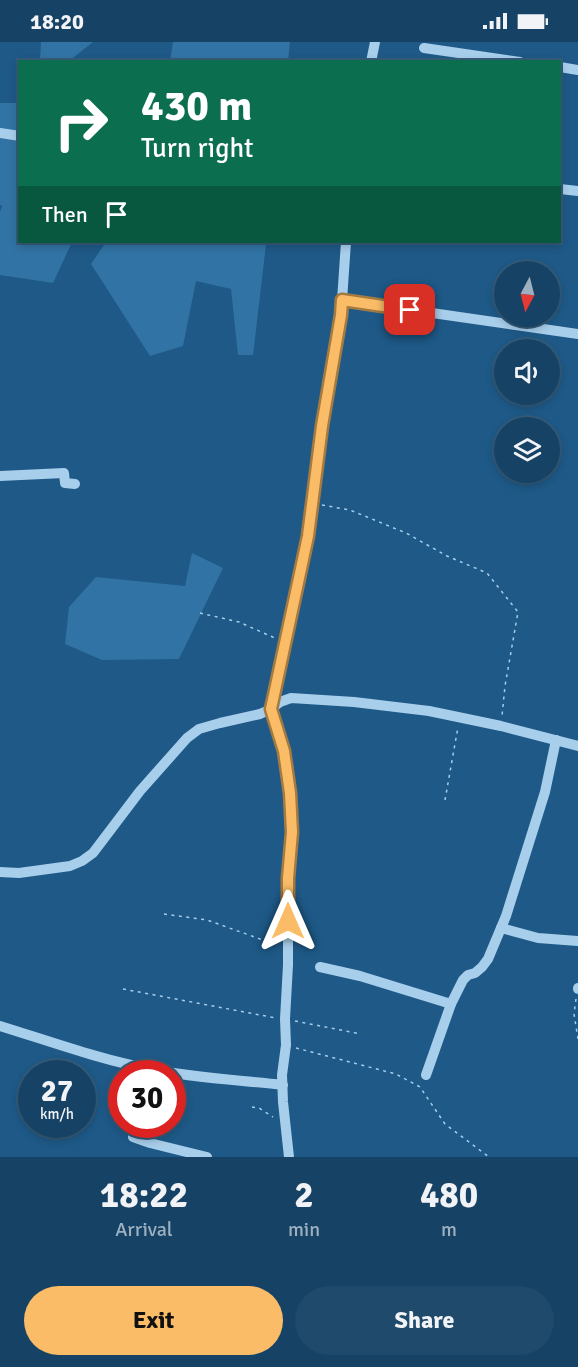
<!DOCTYPE html>
<html lang="en">
<head>
<meta charset="utf-8">
<style>
  body { margin:0; font-family:Signika,sans-serif; background:#1f4a6b; color:#f1f3f6; height:100vh; display:flex; flex-direction:column; font-size:22px; white-space:nowrap }
  * { box-sizing:border-box; margin:0 }
  p { font-size:20px; color:#9eb0bf }
  .icon { flex:none; width:33px; height:33px; fill:none; stroke:currentColor; stroke-width:2; stroke-linecap:round; stroke-linejoin:round }
  .map { position:relative; height:1115px; overflow:hidden }
  .side { display:flex; flex-direction:column; background:#164365; flex:1 }
  .side>* { flex:none }
  .hud { position:absolute; left:18px; top:18px; width:543px; height:183px; border-radius:0px; box-shadow:0 3px 9px #0003,0 0 0 2px #355c79; background:#0b6e4f; color:#fff; overflow:hidden }
  .needle { width:39px; rotate:187deg }
  .controls { position:absolute; left:494px; top:219px; display:grid; gap:12px }
  .controls a { display:grid; place-items:center; width:66px; height:66px; border-radius:50%; background:#164365; box-shadow:0 3px 9px #0003,0 0 0 2px #355c79; font-size:30px }
  .speed { position:absolute; left:18px; top:1018px; display:flex; gap:12px; font-size:30px; font-weight:700; text-align:center }
  .speed>* { display:grid; place-content:center; width:78px; height:78px; border-radius:50%; background:#164365; box-shadow:0 3px 9px #0003,0 0 0 2px #355c79; line-height:1 }
  .speed small { font-size:15px; font-weight:400 }
  .speed .limit { border:9px solid #d22; background:#fff; color:#111 }
  .pin { position:absolute; display:grid; place-items:center; width:51px; height:51px; color:#fff; margin:-26px; border-radius:12px; box-shadow:0 3px 9px #0006 }
  .me { position:absolute; width:66px; margin:-33px; rotate:0deg; stroke-linejoin:round; filter:drop-shadow(0 0 4px #0008) }
  .turn { display:flex; align-items:center; gap:21px; height:126px; padding:0 24px; font-size:27px }
  .turn .icon { width:78px; height:78px; stroke-width:2.5 }
  .turn b { display:block; font-size:42px; line-height:51px }
  .then { display:flex; align-items:center; height:57px; padding:0 24px; background:#0003; gap:12px; font-size:22px }
  .eta { display:flex; justify-content:space-evenly; align-items:center; height:102px; text-align:center }
  .eta b { font-size:36px; font-weight:700; line-height:42px }
  .button { display:flex; gap:12px; margin-top:auto; padding:12px 24px }
  .button a { flex:1; height:69px; border-radius:36px; background:#fabc66; color:#111; font-size:24px; font-weight:700; line-height:69px; text-align:center }
  .button a+a { background:#1f4a6b; color:#f1f3f6 }
  .status { display:flex; justify-content:space-between; align-items:center; height:42px; padding:0 30px; background:#164365; direction:ltr }
  .status svg { height:16px; fill:currentColor }
  .map>svg:first-child { display:block }
  .green { fill:#3173a4 }
  .lines { fill:none; stroke-linecap:round; stroke-linejoin:round }
  .path { stroke:#a7ceeb; stroke-width:1.5; stroke-dasharray:3 4.5; stroke-linecap:butt }
  .minor { stroke:#a7ceeb; stroke-width:10 }
  .route-casing { stroke:#a27a42; stroke-width:15 }
  .route { stroke:#fabc66; stroke-width:10 }
</style>
</head>
<body>
<div class="status"><b>18:20</b><svg viewBox="0 0 49 12"><path d="M0 12V9h3v3zM5 12V6h3v6zM10 12V3h3v9zM15 12V0h3v12zM26 1h20v11H26zM47 4h2v5h-2z"/></svg></div>
<div class="map">
<svg width="578" height="1115" viewBox="0 0 578 1115">
  <rect width="100%" height="100%" fill="#1e5987"/>
  <g class="green">
    <polygon points="41,0 93,0 69,19 40,20"/>
    <polygon points="173,0 290,0 288,19 170,19"/>
    <polygon points="0,61 19,61 20,200 72,200 53,241 0,233 0,170 2,164 0,163"/>
    <polygon points="106,200 225,200 266,203 253,313 238,313 231,247 196,239 183,304 150,314 91,222"/>
    <polygon points="192,511 223,526 179,617 102,618 65,602 69,565 96,535 185,544"/>
  </g>
  <g class="lines">
    <g class="path">
      <polyline points="322,463 350,468 406,491 447,514 487,531 518,570 505,644 502,674"/>
      <polyline points="200,571 239,580 277,597"/>
      <polyline points="445,758 458,685"/>
      <polyline points="164,872 207,878 263,898 278,899"/>
      <polyline points="123,947 276,976"/>
      <polyline points="576,957 574,972 578,997"/>
      <polyline points="295,979 361,992"/>
      <polyline points="296,1006 396,1032 420,1045 445,1082 489,1115"/>
      <polyline points="252,1065 259,1066 273,1075"/>
      <polyline points="172,1073 178,1064"/>
      <polyline points="154,1093 161,1083"/>
    </g>
    <g class="minor">
      <polyline points="424,6 520,20"/>
      <polyline points="371,20 375,0"/>
      <polyline points="560,25 578,28"/>
      <polyline points="0,91 20,94"/>
      <polyline points="560,147 578,149"/>
      <polyline points="342,258 578,292"/>
      <polyline points="0,434 64,431 65,441 75,442"/>
      <polyline points="0,830 19,831 70,824 82,819 93,811 140,749 187,696 199,687 220,681 260,672 271,667 280,660 291,656 354,660 429,669 501,684 578,704"/>
      <polyline points="501,886 538,896 578,899"/>
      <polyline points="320,925 360,934 451,962"/>
      <polyline points="578,947 578,946"/>
      <path d="M0,984c49,15 101,34 150,43 44,9 89,11 133,16"/>
      <polyline points="426,1033 451,962 463,938 468,933 475,931 482,925 488,917 506,874 545,750 556,698"/>
      <polyline points="133,1095 150,1101 207,1115"/>
      <polyline points="289,1115 283,1060 282,1033 286,1003 285,977 288,923 288,836 292,790 290,751 284,709 271,667 308,494 322,384 341,273 346,200"/>
    </g>
  </g>
  <g class="lines">
    <defs>
      <polyline id="route" points="288,879 288,836 292,790 290,751 284,709 271,667 308,494 322,384 341,273 342,258 410,268"/>
    </defs>
    <use href="#route" class="route-casing"/>
    <use href="#route" class="route"/>
  </g>
</svg>
<div class="controls">
<a><svg class="needle" viewBox="-14 -14 28 28"><path d="M0-13l5 13h-10z" fill="#e53935"/><path d="M0 13l5-13h-10z" fill="#9eb0bf"/></svg></a>
<a><svg class="icon" aria-label="sound" viewBox="0 0 24 24"><path d="M4 9h4l5-4v14l-5-4H4zM17 9q2 3 0 6"/></svg></a>
<a><svg class="icon" aria-label="layers" viewBox="0 0 24 24"><path d="M12 4l9 5-9 5-9-5zM3 14l9 5 9-5"/></svg></a>
</div>
<div class="speed"><div>27<small>km/h</small></div><div class="limit">30</div></div>
<div class="pin" style="left:410px;top:268px;background:#d93025"><svg class="icon" aria-label="arrive" viewBox="0 0 24 24"><path d="M6 21V4h12l-3 4 3 4H6"/></svg></div>
<svg class="me" style="left:288px;top:879px" viewBox="-20 -20 40 40"><path d="M0-17L14 15 0 8-14 15z" fill="#fabc66" stroke="#fff" stroke-width="4"/></svg>
<div class="hud">
<div class="turn"><svg class="icon" aria-label="right" viewBox="0 0 24 24"><path d="M7 20v-9h11M14 6l5 5-5 5"/></svg><div><b>430 m</b>Turn right</div></div>
<div class="then">Then<svg class="icon" aria-label="arrive" viewBox="0 0 24 24"><path d="M6 21V4h12l-3 4 3 4H6"/></svg></div>
</div>
</div>
<section class="side">
<div class="eta">
<div><b>18:22</b><p>Arrival</p></div>
<div><b>2</b><p>min</p></div>
<div><b>480</b><p>m</p></div>
</div>
<div class="button"><a>Exit</a><a>Share</a></div>
</section>
</body>
</html>
